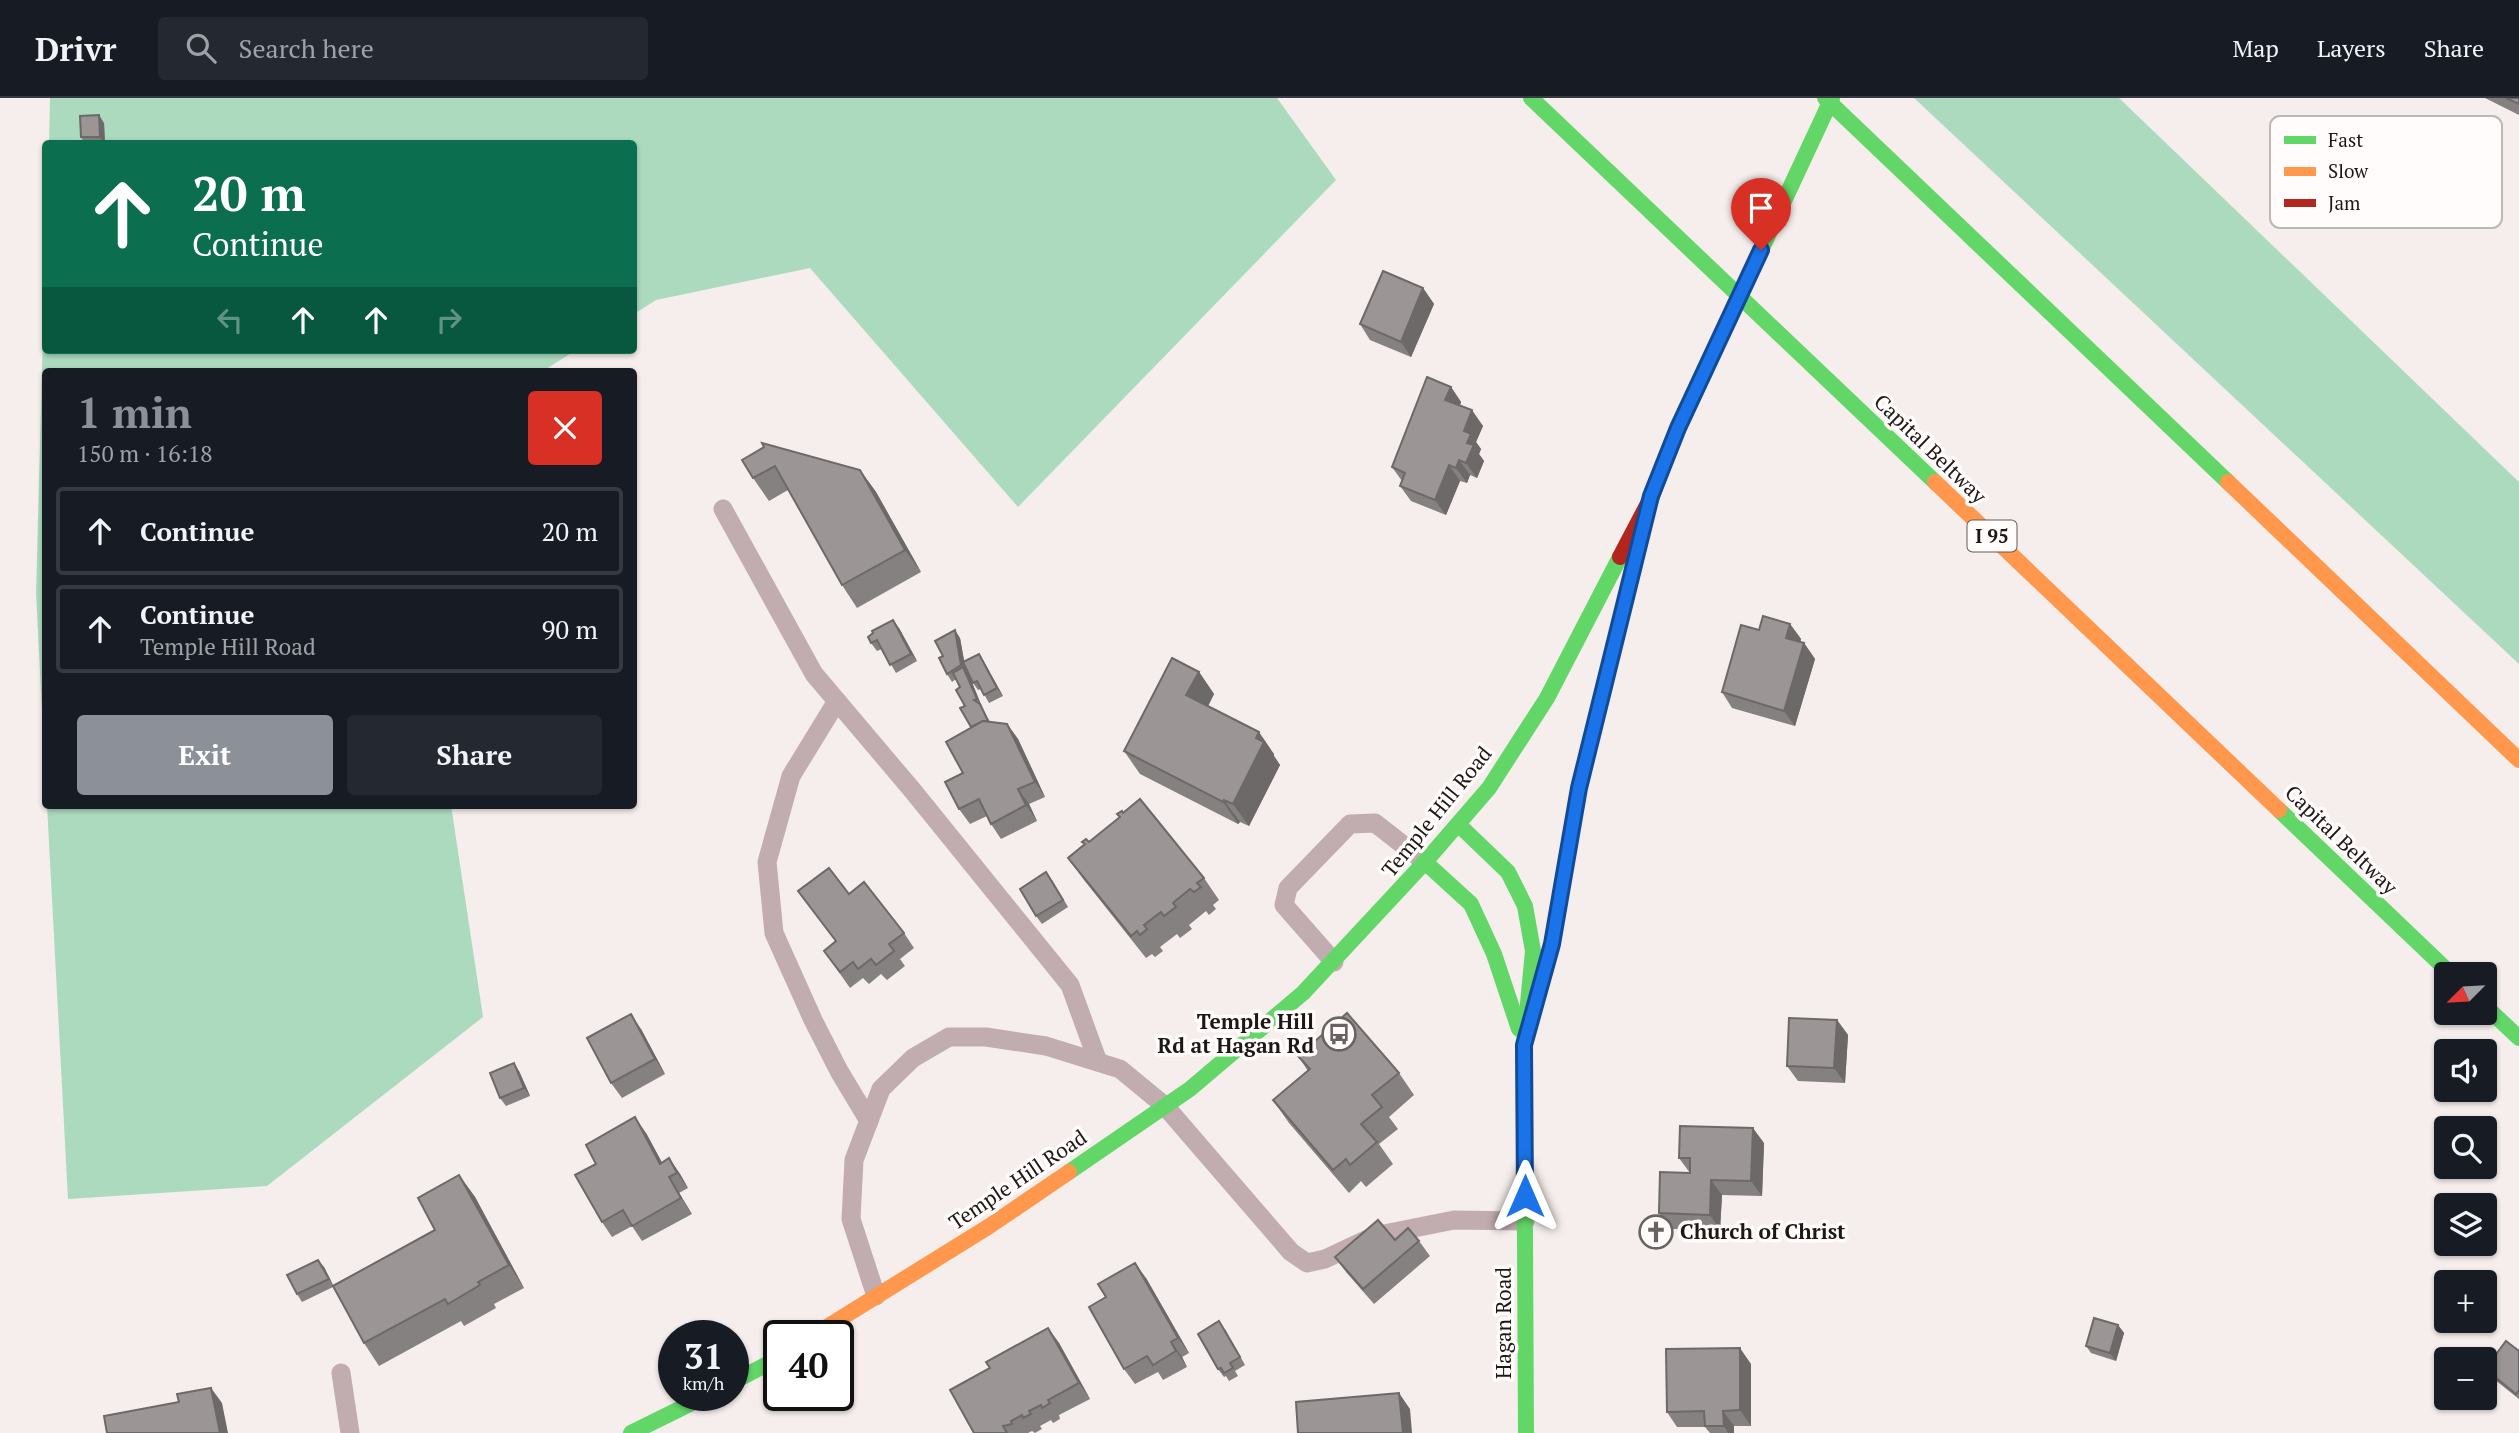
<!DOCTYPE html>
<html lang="en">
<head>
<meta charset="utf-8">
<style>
  body { margin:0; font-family:"PT Serif",serif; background:#242831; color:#f1f3f6; height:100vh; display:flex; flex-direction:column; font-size:26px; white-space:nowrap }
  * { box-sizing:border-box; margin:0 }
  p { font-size:23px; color:#9ea1a6 }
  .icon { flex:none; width:38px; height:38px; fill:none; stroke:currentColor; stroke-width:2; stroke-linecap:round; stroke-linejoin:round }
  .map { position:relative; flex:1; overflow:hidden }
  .panel { position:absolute; left:42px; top:270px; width:595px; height:441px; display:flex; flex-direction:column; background:#171b24; border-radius:7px; box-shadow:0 2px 5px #0004 }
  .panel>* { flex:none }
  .guide { position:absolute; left:42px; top:42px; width:595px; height:214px; border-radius:7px; box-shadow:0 2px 5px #0004; background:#0b6e4f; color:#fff; overflow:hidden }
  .needle { width:46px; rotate:246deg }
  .buttons { position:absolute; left:2434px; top:864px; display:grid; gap:14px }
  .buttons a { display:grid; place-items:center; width:63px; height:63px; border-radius:7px; background:#171b24; box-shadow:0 2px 5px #0004; font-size:35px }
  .speed { position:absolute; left:658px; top:1222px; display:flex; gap:14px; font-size:35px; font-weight:700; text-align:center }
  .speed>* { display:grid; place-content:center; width:91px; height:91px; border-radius:50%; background:#171b24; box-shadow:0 2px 5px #0004; line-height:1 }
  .speed small { font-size:18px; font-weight:400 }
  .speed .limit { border:4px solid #111; border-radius:10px; background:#fff; color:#111 }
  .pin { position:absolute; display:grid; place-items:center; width:60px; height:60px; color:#fff; margin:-72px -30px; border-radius:50% 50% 50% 0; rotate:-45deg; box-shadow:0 0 7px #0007 }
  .pin .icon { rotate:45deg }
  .me { position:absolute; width:77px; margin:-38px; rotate:0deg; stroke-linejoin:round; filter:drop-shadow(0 0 5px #0008) }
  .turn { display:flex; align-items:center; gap:24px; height:147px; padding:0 35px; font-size:32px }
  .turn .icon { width:91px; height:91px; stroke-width:2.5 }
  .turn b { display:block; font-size:49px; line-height:60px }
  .lanes { display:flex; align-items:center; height:66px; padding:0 35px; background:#0003; justify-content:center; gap:35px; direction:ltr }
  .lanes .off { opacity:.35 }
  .round { display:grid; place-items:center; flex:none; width:74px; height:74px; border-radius:7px; background:#242831 }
  .head { display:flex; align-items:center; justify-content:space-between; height:119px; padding:0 35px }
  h1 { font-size:42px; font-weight:800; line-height:52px; color:#8c9099 }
  .cta { display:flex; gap:14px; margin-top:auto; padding:14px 35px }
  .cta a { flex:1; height:80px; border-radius:7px; background:#8c9099; color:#fff; font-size:28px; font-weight:800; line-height:80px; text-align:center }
  .cta a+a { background:#242831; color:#f1f3f6 }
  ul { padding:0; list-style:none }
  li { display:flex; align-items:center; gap:21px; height:88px; margin:0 14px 10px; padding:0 21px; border:4px solid #363941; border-radius:7px }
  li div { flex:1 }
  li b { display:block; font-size:26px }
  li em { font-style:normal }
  header { display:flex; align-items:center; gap:42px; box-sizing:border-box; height:98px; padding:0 35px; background:#171b24; border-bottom:2px solid #363941 }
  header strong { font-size:33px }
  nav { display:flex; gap:38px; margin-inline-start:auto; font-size:24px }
  .search { width:490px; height:63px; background:#242831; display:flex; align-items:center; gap:18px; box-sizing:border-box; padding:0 24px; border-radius:7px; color:#9ea1a6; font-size:26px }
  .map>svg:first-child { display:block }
  .forest { fill:#acdabe }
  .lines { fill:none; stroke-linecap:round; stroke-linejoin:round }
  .lane { stroke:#c1adaf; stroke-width:19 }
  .fast { stroke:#63d668; stroke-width:16 }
  .slow { stroke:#ff974d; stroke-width:16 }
  .jam { stroke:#b3261e; stroke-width:16 }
  .fast-bridge { stroke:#63d668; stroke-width:16 }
  .wall { fill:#858180 }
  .shaded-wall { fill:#6c6968 }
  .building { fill:#9b9695; stroke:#6c6968; stroke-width:2 }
  .route-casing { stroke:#114b97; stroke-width:18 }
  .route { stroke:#1a73e8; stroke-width:12 }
  .labels { text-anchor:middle; stroke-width:7; stroke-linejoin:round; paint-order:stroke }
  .shield { fill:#fffcfb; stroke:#605c5b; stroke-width:2 }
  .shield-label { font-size:19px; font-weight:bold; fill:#1c1816 }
  .street-label { font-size:21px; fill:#1c1816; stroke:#fffcfb }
  .poi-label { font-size:21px; font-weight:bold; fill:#1c1816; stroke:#fffcfb; text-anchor:end }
  .key { fill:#fffcfb; stroke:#bbb8b6; stroke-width:2 }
  .key-label { font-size:19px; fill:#1c1816 }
</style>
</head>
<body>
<header>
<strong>Drivr</strong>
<div class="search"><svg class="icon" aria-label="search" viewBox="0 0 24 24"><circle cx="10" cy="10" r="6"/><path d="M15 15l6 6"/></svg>Search here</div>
<nav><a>Map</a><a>Layers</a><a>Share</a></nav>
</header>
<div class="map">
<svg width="2519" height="1335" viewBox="0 0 2519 1335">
  <rect width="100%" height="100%" fill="#f5eeec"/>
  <g class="forest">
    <polygon points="50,0 1277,0 1336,82 1018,409 810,170 656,202 634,216 634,46 49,46"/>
    <polygon points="1914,0 2119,0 2519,384 2519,566"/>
    <polygon points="45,160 46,252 576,252 543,273 46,273 45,672 36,495"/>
    <polygon points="47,707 451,707 483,919 267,1088 68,1101"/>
  </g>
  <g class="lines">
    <g class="lane">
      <polyline points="723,411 814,576 913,693 1070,887 1098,964"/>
      <polyline points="837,603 791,678 767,764 774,835 813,922 839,973 869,1023"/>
      <polyline points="1334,864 1284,807 1288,790 1350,726 1375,725 1425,764"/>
      <polyline points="876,1198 851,1121 854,1062 881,991 913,960 949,939 986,939 1046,948 1120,971 1165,1008 1291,1154 1307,1165 1325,1161 1374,1138 1454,1122 1525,1123"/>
      <polyline points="341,1275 350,1335"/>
    </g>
    <g class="fast">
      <polyline points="1531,0 1935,384"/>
      <polyline points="1825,0 2228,384"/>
      <polyline points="2279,712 2452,877"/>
      <polyline points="1458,726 1508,774 1525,808 1533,853 1524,947 1526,1335"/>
      <polyline points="1425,764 1471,806 1494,856 1519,931"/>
      <polyline points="2485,908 2519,940"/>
      <polyline points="1069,1074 1190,991 1303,895 1425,764 1489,690 1547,600 1620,459"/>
      <polyline points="733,1284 779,1260"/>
      <polyline points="631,1335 708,1297"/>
    </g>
    <g class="slow">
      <polyline points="1935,384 2279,712"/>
      <polyline points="2228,384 2519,662"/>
      <polyline points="1544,877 1552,846 1579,690 1636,461"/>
      <polyline points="814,1237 988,1129 1069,1074"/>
    </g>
    <polyline class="jam" points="1620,459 1652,398 1678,330"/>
    <polyline class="fast-bridge" points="1678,330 1832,0"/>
  </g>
  <g class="wall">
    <polygon points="2485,0 2519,0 2519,17"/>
    <polygon points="104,25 105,46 85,46 81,39"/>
    <polygon points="1423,190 1434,206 1411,259 1370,242 1360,226"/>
    <polygon points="1451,289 1461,304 1460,308 1483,328 1476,344 1481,351 1479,356 1484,363 1477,380 1470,377 1467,385 1460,383 1446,417 1411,403 1400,388 1402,383 1392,369"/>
    <polygon points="764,349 860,372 876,394 921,474 857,510 842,487 788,392 769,403 753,380"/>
    <polygon points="1790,526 1801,541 1800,544 1804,545 1815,561 1795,628 1732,610 1722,594 1759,532"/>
    <polygon points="899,530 917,563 896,575 882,551 877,553 871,545"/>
    <polygon points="960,540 964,563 979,556 984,564 1003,598 989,605 981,591 978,592 973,585 966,570 982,609 990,624 1007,626 1018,641 1045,699 1029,706 1037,723 1001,741 991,726 987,718 970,726 959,711 963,675 971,629 960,589 956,581 952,584 947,576 943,558"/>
    <polygon points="1199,574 1214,596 1208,608 1274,656 1274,658 1280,667 1249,728 1240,724 1238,726 1140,676 1124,653"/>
    <polygon points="1082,744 1089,744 1204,780 1219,802 1213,807 1216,811 1209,817 1206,813 1189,827 1192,831 1180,840 1177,836 1160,849 1163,853 1155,859 1152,856 1146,860 1084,782 1068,760 1085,747"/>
    <polygon points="1052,782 1068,809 1042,826 1036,818"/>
    <polygon points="798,793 849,796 904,835 914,850 900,861 905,868 887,882 881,876 869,886 863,880 850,890 824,853 836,844"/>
    <polygon points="1837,922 1848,937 1845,985 1798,983 1787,968"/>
    <polygon points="641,931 665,976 622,1000 611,985"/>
    <polygon points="1298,958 1399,975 1414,997 1389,1019 1398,1031 1379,1046 1393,1066 1366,1089 1361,1083 1349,1095 1289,1025 1273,1002 1308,973"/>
    <polygon points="519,973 530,998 506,1008 500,1000"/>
    <polygon points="646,1035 662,1065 669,1060 680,1076 688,1090 679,1095 692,1116 642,1143 632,1128 612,1139 602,1124 596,1066"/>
    <polygon points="1764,1045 1762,1098 1722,1097 1720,1132 1670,1131 1659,1115 1690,1075 1679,1060"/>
    <polygon points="459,1077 475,1099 524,1190 494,1206 496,1210 464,1228 461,1223 379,1268 364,1245 333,1189 302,1204 297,1196 324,1169 333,1187 435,1132"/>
    <polygon points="1395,1142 1419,1143 1430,1158 1374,1206 1346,1174 1335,1159"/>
    <polygon points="1146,1180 1189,1255 1182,1259 1187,1269 1163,1282 1158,1274 1135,1286 1124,1271"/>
    <polygon points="2118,1227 2124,1235 2116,1263 2091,1255 2086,1248"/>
    <polygon points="1048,1230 1059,1245 1090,1301 1059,1317 1060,1321 1053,1325 1051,1322 1040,1328 1042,1331 1035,1335 1032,1333 1028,1335 974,1335 990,1270"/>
    <polygon points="1225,1231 1245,1267 1235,1273 1238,1278 1229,1283 1226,1278 1224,1279 1218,1271"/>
    <polygon points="2519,1253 2519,1301 2490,1278 2485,1271"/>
    <polygon points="1751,1266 1751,1328 1734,1328 1734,1335 1710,1335 1705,1329 1677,1329 1667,1314"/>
  </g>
  <g class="shaded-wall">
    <polygon points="99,17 104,25 105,46 100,39"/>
    <polygon points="1423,190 1434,206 1411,259 1401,244"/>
    <polygon points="1451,289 1461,304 1456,317 1445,302"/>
    <polygon points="1472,312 1483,328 1476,344 1481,351 1479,356 1484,363 1477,380 1466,365 1464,333"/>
    <polygon points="1459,362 1470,377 1467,385 1456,370"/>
    <polygon points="1449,367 1460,383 1446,417 1435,402"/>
    <polygon points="860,372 876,394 921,474 905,452"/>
    <polygon points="893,522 899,530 917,563 911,556"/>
    <polygon points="1790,526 1801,541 1797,555 1786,540"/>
    <polygon points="955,532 960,540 966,573 969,577 982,609 977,601 965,573 961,567"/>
    <polygon points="1804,545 1815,561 1795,628 1784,613"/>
    <polygon points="979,556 984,564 1003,598 997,590"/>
    <polygon points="1199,574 1214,596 1202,620 1186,597"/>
    <polygon points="1007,626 1018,641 1045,699 1035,684"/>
    <polygon points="1259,634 1274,656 1274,658 1280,667 1249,728 1233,706 1256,640"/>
    <polygon points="1018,691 1029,706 1037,723 1026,707"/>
    <polygon points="1224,702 1240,724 1238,726 1223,704"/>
    <polygon points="631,916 641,931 665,976 655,961"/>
    <polygon points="1837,922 1848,937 1845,985 1834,970"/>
    <polygon points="514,965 519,973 530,998 524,990"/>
    <polygon points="635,1019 646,1035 671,1081 660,1066"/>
    <polygon points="1753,1030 1764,1045 1762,1098 1751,1083"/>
    <polygon points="669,1060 680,1076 688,1090 677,1075"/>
    <polygon points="459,1077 475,1099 524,1190 509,1167"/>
    <polygon points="669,1079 679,1095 692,1116 681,1100"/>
    <polygon points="1711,1082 1722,1097 1720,1132 1710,1117"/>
    <polygon points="318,1162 324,1169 334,1189 329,1181"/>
    <polygon points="1135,1165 1146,1180 1189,1255 1178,1240"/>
    <polygon points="2118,1227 2124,1235 2116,1263 2110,1255"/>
    <polygon points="1048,1230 1059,1245 1090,1301 1079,1285"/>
    <polygon points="1171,1244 1182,1259 1187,1269 1176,1253"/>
    <polygon points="1740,1250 1751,1266 1751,1328 1740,1312"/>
    <polygon points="211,1290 222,1305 228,1335 220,1335"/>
    <polygon points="1399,1295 1410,1311 1412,1335 1403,1335"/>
    <polygon points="1723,1313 1734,1328 1734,1335 1728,1335 1724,1328"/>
  </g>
  <g class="building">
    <polygon points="2506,0 2519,0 2519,6"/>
    <polygon points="99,17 100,39 81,39 80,18"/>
    <polygon points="1383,173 1423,190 1401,244 1360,226"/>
    <polygon points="1427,279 1451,289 1445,302 1472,312 1464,333 1471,336 1467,345 1474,347 1466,365 1459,362 1456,370 1449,367 1435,402 1400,388 1405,375 1392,369"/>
    <polygon points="762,345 860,372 905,452 842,487 775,368 753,380 742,362 764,349"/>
    <polygon points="1763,518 1790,526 1786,540 1804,545 1784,613 1722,594 1741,527 1759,532"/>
    <polygon points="893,522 911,556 890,567 877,542 871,545 868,539 873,535 872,533"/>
    <polygon points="955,532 961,567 947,576 939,560 943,558 935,543"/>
    <polygon points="979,556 997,590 984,597 977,583 973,585 963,564"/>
    <polygon points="1172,560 1199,574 1186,597 1259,634 1256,640 1264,644 1233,706 1224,702 1223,704 1124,653"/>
    <polygon points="963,569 977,601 974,602 980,606 988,623 983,623 971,629 960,610 965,608 956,592 960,589 953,575"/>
    <polygon points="983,623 1007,626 1035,684 1018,691 1026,707 991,726 979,701 959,711 945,684 963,675 946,644"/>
    <polygon points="1140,701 1204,780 1197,785 1201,789 1194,794 1190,791 1173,805 1176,809 1164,818 1161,814 1144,827 1147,831 1140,837 1137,833 1131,838 1068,760 1085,746 1082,744 1086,741 1089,744 1120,719 1117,716 1122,713 1123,715"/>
    <polygon points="829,770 849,796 864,784 904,835 889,846 894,853 876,867 871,861 858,871 853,864 840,874 824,853 836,843 798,793"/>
    <polygon points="1046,774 1063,802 1036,818 1020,791"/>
    <polygon points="1347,915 1399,975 1372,997 1382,1009 1361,1026 1377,1044 1350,1067 1346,1061 1333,1072 1273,1002 1310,971 1298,958"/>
    <polygon points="631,916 655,961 611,985 587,940"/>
    <polygon points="1789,920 1837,922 1834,970 1787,968"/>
    <polygon points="514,965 524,990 500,1000 490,975"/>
    <polygon points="635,1019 660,1066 669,1060 677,1075 669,1079 681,1100 632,1128 623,1112 602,1124 575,1077 596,1066 586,1047"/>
    <polygon points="1680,1028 1753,1030 1751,1083 1711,1082 1710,1117 1659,1115 1660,1074 1690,1075 1690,1060 1679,1060"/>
    <polygon points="459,1077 509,1167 478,1184 480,1187 448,1206 445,1201 364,1245 333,1188 435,1132 418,1100"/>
    <polygon points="1378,1122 1395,1142 1408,1130 1419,1143 1363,1191 1335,1159"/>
    <polygon points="318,1162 329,1181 297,1196 287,1177"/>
    <polygon points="1135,1165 1178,1240 1171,1244 1176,1253 1153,1267 1147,1258 1124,1271 1089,1209 1106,1199 1098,1186"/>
    <polygon points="2094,1220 2118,1227 2110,1255 2086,1248"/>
    <polygon points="1219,1223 1240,1259 1230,1265 1233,1270 1224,1275 1221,1270 1218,1271 1198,1236"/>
    <polygon points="1048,1230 1079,1285 1048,1302 1050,1305 1042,1310 1041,1307 1029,1313 1031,1316 1023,1320 1022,1317 1011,1323 1012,1326 1003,1328 1007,1335 974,1335 950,1292 990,1270 986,1264"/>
    <polygon points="2506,1243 2519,1253 2519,1292 2516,1296 2485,1271"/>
    <polygon points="1740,1250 1740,1312 1723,1313 1724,1328 1705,1328 1704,1313 1667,1314 1666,1251"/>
    <polygon points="211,1290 220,1335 106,1335 107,1335 104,1318 179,1304 177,1296"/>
    <polygon points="1399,1295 1403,1335 1298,1335 1296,1304"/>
  </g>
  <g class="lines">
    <defs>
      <polyline id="route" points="1525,1098 1524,947 1552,846 1579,690 1651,398 1678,330 1761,152"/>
    </defs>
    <use href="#route" class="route-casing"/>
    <use href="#route" class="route"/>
  </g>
  <defs>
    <symbol id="bus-ring" viewBox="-11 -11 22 22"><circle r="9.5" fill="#fffcfb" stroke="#686361" stroke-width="1.5"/><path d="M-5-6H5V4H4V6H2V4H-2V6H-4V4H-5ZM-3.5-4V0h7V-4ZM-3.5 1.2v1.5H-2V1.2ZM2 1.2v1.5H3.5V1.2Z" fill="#686361"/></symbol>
    <symbol id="church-ring" viewBox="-11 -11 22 22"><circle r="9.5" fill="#fffcfb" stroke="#686361" stroke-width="1.5"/><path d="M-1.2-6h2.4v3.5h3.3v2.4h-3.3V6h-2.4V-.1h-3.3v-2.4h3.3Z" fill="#686361"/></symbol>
  </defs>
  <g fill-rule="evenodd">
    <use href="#bus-ring" x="1320" y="917" width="38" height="38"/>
    <use href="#church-ring" x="1637" y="1115" width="38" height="38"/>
  </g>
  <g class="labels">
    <rect class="shield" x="1967.5" y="422.5" width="49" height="31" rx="5"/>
    <g class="shield-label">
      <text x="1992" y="445">I 95</text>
    </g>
    <g class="street-label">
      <text transform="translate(1930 351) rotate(44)" y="7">Capital Beltway</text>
      <text transform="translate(1437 714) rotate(-51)" y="7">Temple Hill Road</text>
      <text transform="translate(2341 742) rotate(44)" y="7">Capital Beltway</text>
      <text transform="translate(1018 1082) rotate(-34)" y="7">Temple Hill Road</text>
      <text transform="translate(1504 1225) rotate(-90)" y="7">Hagan Road</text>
    </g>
    <g class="poi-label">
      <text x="1314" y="931">Temple Hill<tspan x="1314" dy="24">Rd at Hagan Rd</tspan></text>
      <text x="1680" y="1141" text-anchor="start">Church of Christ</text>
    </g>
  </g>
  <rect x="2270" y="18" width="232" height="112" rx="10" class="key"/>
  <rect x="2284" y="38" width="32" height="8" fill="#63d668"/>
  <rect x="2284" y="69" width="32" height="9" fill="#ff974d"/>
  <rect x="2284" y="101" width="32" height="8" fill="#b3261e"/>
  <g class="key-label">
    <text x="2328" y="49">Fast</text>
    <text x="2328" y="80">Slow</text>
    <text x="2328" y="112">Jam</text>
  </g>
</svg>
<div class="buttons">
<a><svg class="needle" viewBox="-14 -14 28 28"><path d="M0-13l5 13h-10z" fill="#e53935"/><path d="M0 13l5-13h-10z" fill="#9ea1a6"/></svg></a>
<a><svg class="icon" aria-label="sound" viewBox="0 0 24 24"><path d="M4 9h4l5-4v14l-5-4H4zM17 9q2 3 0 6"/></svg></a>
<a><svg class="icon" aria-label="search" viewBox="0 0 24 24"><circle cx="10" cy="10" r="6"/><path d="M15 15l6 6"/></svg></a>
<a><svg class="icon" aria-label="layers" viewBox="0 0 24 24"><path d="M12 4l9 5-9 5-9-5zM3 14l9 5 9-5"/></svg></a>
<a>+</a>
<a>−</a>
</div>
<div class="speed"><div>31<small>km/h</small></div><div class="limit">40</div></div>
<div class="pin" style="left:1761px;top:152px;background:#d93025"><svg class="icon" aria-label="arrive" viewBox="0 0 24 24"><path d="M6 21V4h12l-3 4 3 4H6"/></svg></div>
<svg class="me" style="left:1525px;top:1098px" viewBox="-20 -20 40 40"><path d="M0-17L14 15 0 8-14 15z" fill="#1a73e8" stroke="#fff" stroke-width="4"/></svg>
<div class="guide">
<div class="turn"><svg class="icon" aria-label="ahead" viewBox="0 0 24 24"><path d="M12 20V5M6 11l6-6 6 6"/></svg><div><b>20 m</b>Continue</div></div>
<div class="lanes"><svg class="icon off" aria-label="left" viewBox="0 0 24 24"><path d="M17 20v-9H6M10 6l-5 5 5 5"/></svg><svg class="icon" aria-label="ahead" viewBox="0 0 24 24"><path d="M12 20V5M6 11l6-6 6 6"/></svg><svg class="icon" aria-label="ahead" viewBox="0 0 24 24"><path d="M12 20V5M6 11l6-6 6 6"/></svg><svg class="icon off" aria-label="right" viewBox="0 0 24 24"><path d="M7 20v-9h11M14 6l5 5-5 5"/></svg></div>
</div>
<section class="panel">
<div class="head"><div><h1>1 min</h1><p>150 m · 16:18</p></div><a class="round" style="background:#d93025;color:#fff"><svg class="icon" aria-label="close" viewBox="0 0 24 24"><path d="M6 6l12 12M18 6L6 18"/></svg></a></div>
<ul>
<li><svg class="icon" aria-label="ahead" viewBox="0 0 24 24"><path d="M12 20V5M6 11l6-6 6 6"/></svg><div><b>Continue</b></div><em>20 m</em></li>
<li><svg class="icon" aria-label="ahead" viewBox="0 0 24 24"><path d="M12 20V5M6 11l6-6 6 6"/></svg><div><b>Continue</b><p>Temple Hill Road</p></div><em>90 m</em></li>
</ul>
<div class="cta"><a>Exit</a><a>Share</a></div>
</section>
</div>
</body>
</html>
